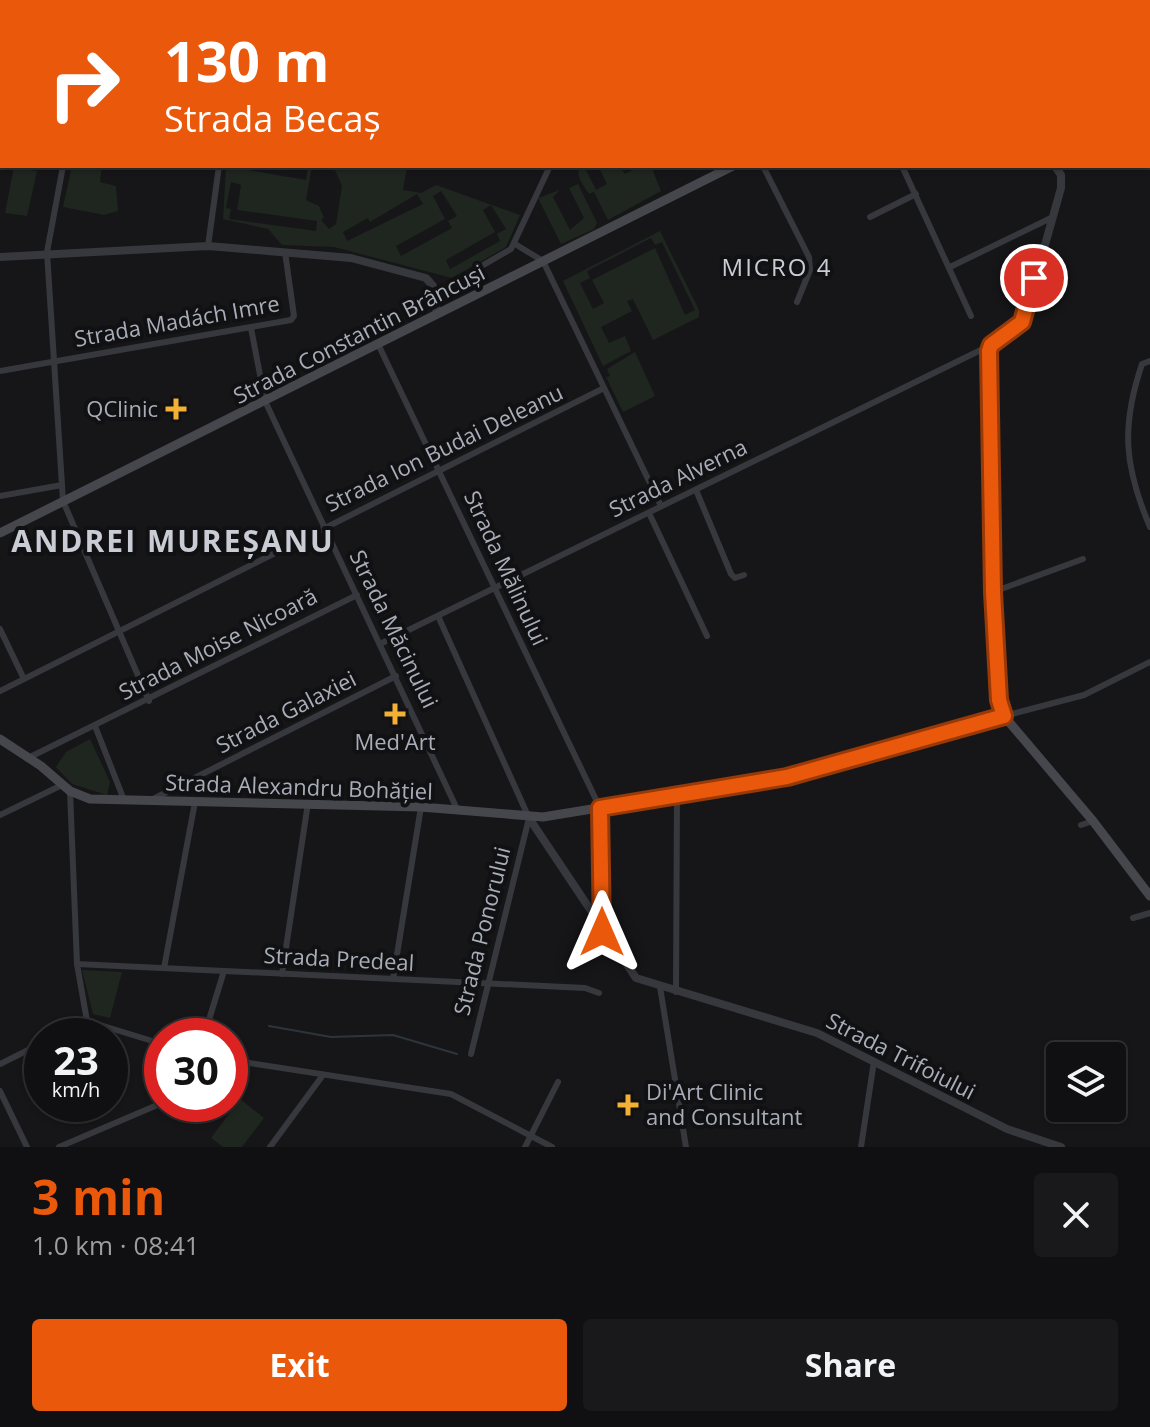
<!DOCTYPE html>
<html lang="en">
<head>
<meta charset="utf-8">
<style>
  body { margin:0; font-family:"Open Sans",sans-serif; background:#19191b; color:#f1f3f6; height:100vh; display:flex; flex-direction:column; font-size:30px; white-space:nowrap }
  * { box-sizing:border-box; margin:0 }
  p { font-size:26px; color:#9c9d9f }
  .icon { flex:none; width:44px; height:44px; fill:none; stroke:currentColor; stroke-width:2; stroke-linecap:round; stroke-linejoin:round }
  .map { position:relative; height:1147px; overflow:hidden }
  .sheet { display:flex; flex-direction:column; background:#101012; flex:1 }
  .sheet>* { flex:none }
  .top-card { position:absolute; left:0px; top:0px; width:1150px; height:168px; box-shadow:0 2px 6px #0004,0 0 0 2px #303032; background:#ea580c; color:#fff; overflow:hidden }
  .tools { position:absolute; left:1046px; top:1042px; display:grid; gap:16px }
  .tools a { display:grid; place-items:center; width:80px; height:80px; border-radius:8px; background:#101012; box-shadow:0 2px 6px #0004,0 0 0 2px #303032; font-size:40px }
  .speed { position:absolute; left:24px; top:1018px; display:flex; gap:16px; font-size:40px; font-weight:700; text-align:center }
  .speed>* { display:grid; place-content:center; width:104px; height:104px; border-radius:50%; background:#101012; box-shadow:0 2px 6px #0004,0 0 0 2px #303032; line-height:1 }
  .speed small { font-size:20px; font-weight:400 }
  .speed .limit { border:12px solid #d22; background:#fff; color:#111 }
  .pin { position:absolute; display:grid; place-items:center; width:68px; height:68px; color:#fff; margin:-34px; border:4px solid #fff; border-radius:50%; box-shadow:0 2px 8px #0007 }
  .me { position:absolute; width:88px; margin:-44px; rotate:0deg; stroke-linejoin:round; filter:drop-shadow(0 0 6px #0008) }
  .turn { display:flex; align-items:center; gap:28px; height:168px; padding:0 32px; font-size:36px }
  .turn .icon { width:104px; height:104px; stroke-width:2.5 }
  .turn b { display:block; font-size:56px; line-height:68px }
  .round { display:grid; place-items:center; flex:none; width:84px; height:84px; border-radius:8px; background:#19191b }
  .headline { display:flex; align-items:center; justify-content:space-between; height:136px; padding:0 32px }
  h1 { font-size:48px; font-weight:700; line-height:60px; color:#ea580c }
  .primary-button { display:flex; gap:16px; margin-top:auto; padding:16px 32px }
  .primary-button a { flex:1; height:92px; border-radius:8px; background:#ea580c; color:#fff; font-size:32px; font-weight:700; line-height:92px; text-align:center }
  .primary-button a+a { background:#19191b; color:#f1f3f6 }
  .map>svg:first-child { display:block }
  .green { fill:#1e261f; fill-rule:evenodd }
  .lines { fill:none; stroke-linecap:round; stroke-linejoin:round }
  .stream { stroke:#2c353c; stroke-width:2 }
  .minor { stroke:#37383d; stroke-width:6 }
  .tertiary { stroke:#37383d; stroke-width:8 }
  .secondary { stroke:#45474d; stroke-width:9 }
  .route-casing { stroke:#983908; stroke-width:20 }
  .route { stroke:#ea580c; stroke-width:14 }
  .poi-dot { fill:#f2b134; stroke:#111113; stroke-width:3 }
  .labels { text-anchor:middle; stroke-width:8; stroke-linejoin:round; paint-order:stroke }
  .street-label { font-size:22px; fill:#a8adb8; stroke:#111113 }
  .poi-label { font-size:22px; fill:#a8adb8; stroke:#111113; text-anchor:end }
  .neighbourhood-label { font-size:24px; letter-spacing:2px; fill:#c9ccd4; stroke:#111113 }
  .district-label { font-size:30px; font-weight:bold; letter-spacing:2px; fill:#c9ccd4; stroke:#111113 }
</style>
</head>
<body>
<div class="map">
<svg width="1150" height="1147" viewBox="0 0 1150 1147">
  <rect width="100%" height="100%" fill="#161618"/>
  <g class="green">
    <polygon points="72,166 102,166 100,182 116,186 118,211 104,215 63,207"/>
    <path d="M226,166l80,14 2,-13 -6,-1h10l-6,34 13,6 5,12 -3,2 8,9 7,-5 6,-38 -9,-20 25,4 15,-4h34l-4,24 18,3 15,-8 84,30 -14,32 -54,31 -118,-31 -52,-2 -14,-16 -45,-10zM231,182l10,3 -4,25 80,11 -1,10 -87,-12 2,-10 -5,-1zM441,191l16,25 -9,5 4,7 -51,28 -5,-10 49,-27 -12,-23zM417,194l6,10 -76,37 -4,-9 25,-14 2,4zM491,205l15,24 -9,5 3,7 -50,28 -4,-9 49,-28 -12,-22z"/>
    <path d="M580,166h4l12,24 11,-6 -9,-18 5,4 17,-4 5,8 9,-5 -1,-3h18l10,25 -53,29 -14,-28 -5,2c-5,-8 -14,-18 -9,-28z"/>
    <polygon points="14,167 37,171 27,216 5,213"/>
    <polygon points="578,184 597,223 594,229 561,244 538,198 560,190 553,197 570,230 584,218 569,188"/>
    <path d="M660,231l39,79v7l-46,23 -20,-41 -6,2 5,10 -31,16 8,16 16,-7 6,15 -28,15 -40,-85zM651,238l4,7 7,-3 33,68 -10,5 -30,-67 -63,32 12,23 -11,6 -13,-26 10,-5 -3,-7z"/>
    <polygon points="635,352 655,396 623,412 606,377 610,376 607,369"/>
    <polygon points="90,739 110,782 107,795 72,784 56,767 66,752"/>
    <polygon points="82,970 122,972 110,1018 93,1014"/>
    <polygon points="240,1099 264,1118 242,1147 223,1147 211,1138"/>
  </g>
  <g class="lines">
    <polyline class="stream" points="269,1026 331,1037 393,1035 457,1054"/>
    <g class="minor">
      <polyline points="308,0 312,2"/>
      <polyline points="1124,0 1126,2"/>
      <polyline points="38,2 38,0"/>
      <polyline points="94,2 94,0"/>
      <polyline points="197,2 197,0"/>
      <polyline points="387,2 387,0"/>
      <polyline points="442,2 442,0"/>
      <polyline points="1148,50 1150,50"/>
      <polyline points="0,129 2,130"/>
      <polyline points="63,166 47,252 63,501 149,701"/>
      <polyline points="165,166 165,167"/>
      <polyline points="345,166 369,166"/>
      <polyline points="763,166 809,257 810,270 797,302"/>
      <polyline points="902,166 971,316"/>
      <polyline points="870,217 916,194"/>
      <polyline points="515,244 543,261 661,506"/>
      <polyline points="208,246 219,166"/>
      <polyline points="950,267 1051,218"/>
      <polyline points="435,293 511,249 550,166"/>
      <polyline points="251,328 265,401 458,811"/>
      <polyline points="378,344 600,808 602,928"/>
      <path d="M1150,361l-8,3c-21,62 -18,102 8,163"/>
      <polyline points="0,371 291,320 294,316 285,252"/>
      <polyline points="696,490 731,574 735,578 744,575"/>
      <polyline points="0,496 62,485"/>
      <polyline points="649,513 707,636"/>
      <polyline points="993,592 1083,559"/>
      <polyline points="438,616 529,818 471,1054"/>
      <polyline points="0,629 24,679"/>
      <polyline points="380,644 991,345"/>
      <polyline points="0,691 604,388"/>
      <polyline points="1004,716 1084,695 1150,662"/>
      <polyline points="95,726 124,800"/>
      <polyline points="28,758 357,595"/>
      <polyline points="70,791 77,964 87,1021"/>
      <polyline points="153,799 396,676"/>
      <polyline points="0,815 62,785"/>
      <polyline points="1081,825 1093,821"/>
      <polyline points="1133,918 1150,913"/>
      <polyline points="77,964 585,988 599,993"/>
      <polyline points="164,968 195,802"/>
      <polyline points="282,974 308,803"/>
      <polyline points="393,979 421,807"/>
      <polyline points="660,987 686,1147"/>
      <polyline points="676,992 677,795"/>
      <polyline points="87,1021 162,1044"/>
      <polyline points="56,1036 87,1021"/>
      <polyline points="204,1036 224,971"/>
      <polyline points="230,1060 451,1094 552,1147"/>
      <polyline points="0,1064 42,1043"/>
      <polyline points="0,1091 27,1147"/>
      <polyline points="59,1147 162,1103"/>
      <polyline points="270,1147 323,1075"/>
      <polyline points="525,1147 558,1082"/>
      <polyline points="861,1147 874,1061"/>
    </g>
    <g class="tertiary">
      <polyline points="0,257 208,246 351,258 426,278 433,286 436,309 442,312"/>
      <path d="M1004,716l-5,-16 -6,-108 -4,-241c7,-16 28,-19 36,-35l36,-128v-13l-6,-9"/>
      <polyline points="529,818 636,978 817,1033 1007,1129 1061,1147"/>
    </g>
    <g class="secondary">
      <polyline points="948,2 948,0"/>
      <polyline points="0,533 733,166"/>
      <polyline points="0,739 41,766 70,791 90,799 421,807 543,817 787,777 1004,716 1093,821 1150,896"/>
    </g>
  </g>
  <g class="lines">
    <defs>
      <polyline id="route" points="602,932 600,808 787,777 1004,716 999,700 993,592 989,351 991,345 1022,322 1034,278"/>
    </defs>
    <use href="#route" class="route-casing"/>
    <use href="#route" class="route"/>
  </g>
  <g class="poi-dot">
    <path d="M172 397h8v8h8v8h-8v8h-8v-8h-8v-8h8z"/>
    <path d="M391 702h8v8h8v8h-8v8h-8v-8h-8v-8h8z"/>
    <path d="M624 1093h8v8h8v8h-8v8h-8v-8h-8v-8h8z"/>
  </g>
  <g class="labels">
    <g class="street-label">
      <text transform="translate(177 321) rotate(-10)" y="8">Strada Madách Imre</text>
      <text transform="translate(359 334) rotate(-27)" y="8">Strada Constantin Brâncuși</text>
      <text transform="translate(444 448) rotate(-26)" y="8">Strada Ion Budai Deleanu</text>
      <text transform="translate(678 478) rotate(-26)" y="8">Strada Alverna</text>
      <text transform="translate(506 568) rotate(65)" y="8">Strada Mălinului</text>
      <text transform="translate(394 629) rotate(64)" y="8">Strada Măcinului</text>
      <text transform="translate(218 644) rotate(-27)" y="8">Strada Moise Nicoară</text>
      <text transform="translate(286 712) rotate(-27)" y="8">Strada Galaxiei</text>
      <text transform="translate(299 787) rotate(2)" y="8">Strada Alexandru Bohățiel</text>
      <text transform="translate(482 931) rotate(-76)" y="8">Strada Ponorului</text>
      <text transform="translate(339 959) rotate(3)" y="8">Strada Predeal</text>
      <text transform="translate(901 1056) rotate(27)" y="8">Strada Trifoiului</text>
    </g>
    <g class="poi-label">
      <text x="158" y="417">QClinic</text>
      <text x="395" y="750" text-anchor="middle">Med'Art</text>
      <text x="646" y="1100" text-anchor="start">Di'Art Clinic<tspan x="646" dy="25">and Consultant</tspan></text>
    </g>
    <g class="neighbourhood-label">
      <text x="777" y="276">MICRO 4</text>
    </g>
    <g class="district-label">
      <text x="173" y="552">ANDREI MUREȘANU</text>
    </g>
  </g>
</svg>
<div class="tools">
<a><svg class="icon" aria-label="layers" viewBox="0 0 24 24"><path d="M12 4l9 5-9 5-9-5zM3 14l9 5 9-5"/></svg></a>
</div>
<div class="speed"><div>23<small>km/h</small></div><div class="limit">30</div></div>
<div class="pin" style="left:1034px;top:278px;background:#d93025"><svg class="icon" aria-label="arrive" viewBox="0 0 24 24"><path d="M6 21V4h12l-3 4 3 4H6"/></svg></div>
<svg class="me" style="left:602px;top:932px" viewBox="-20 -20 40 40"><path d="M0-17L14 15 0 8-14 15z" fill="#ea580c" stroke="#fff" stroke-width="4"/></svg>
<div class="top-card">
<div class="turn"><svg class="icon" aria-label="right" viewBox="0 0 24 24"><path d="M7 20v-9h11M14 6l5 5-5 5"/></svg><div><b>130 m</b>Strada Becaș</div></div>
</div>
</div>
<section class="sheet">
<div class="headline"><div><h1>3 min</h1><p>1.0 km · 08:41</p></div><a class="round"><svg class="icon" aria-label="close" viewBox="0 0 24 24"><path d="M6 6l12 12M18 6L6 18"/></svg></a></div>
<div class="primary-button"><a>Exit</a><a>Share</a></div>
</section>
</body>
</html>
